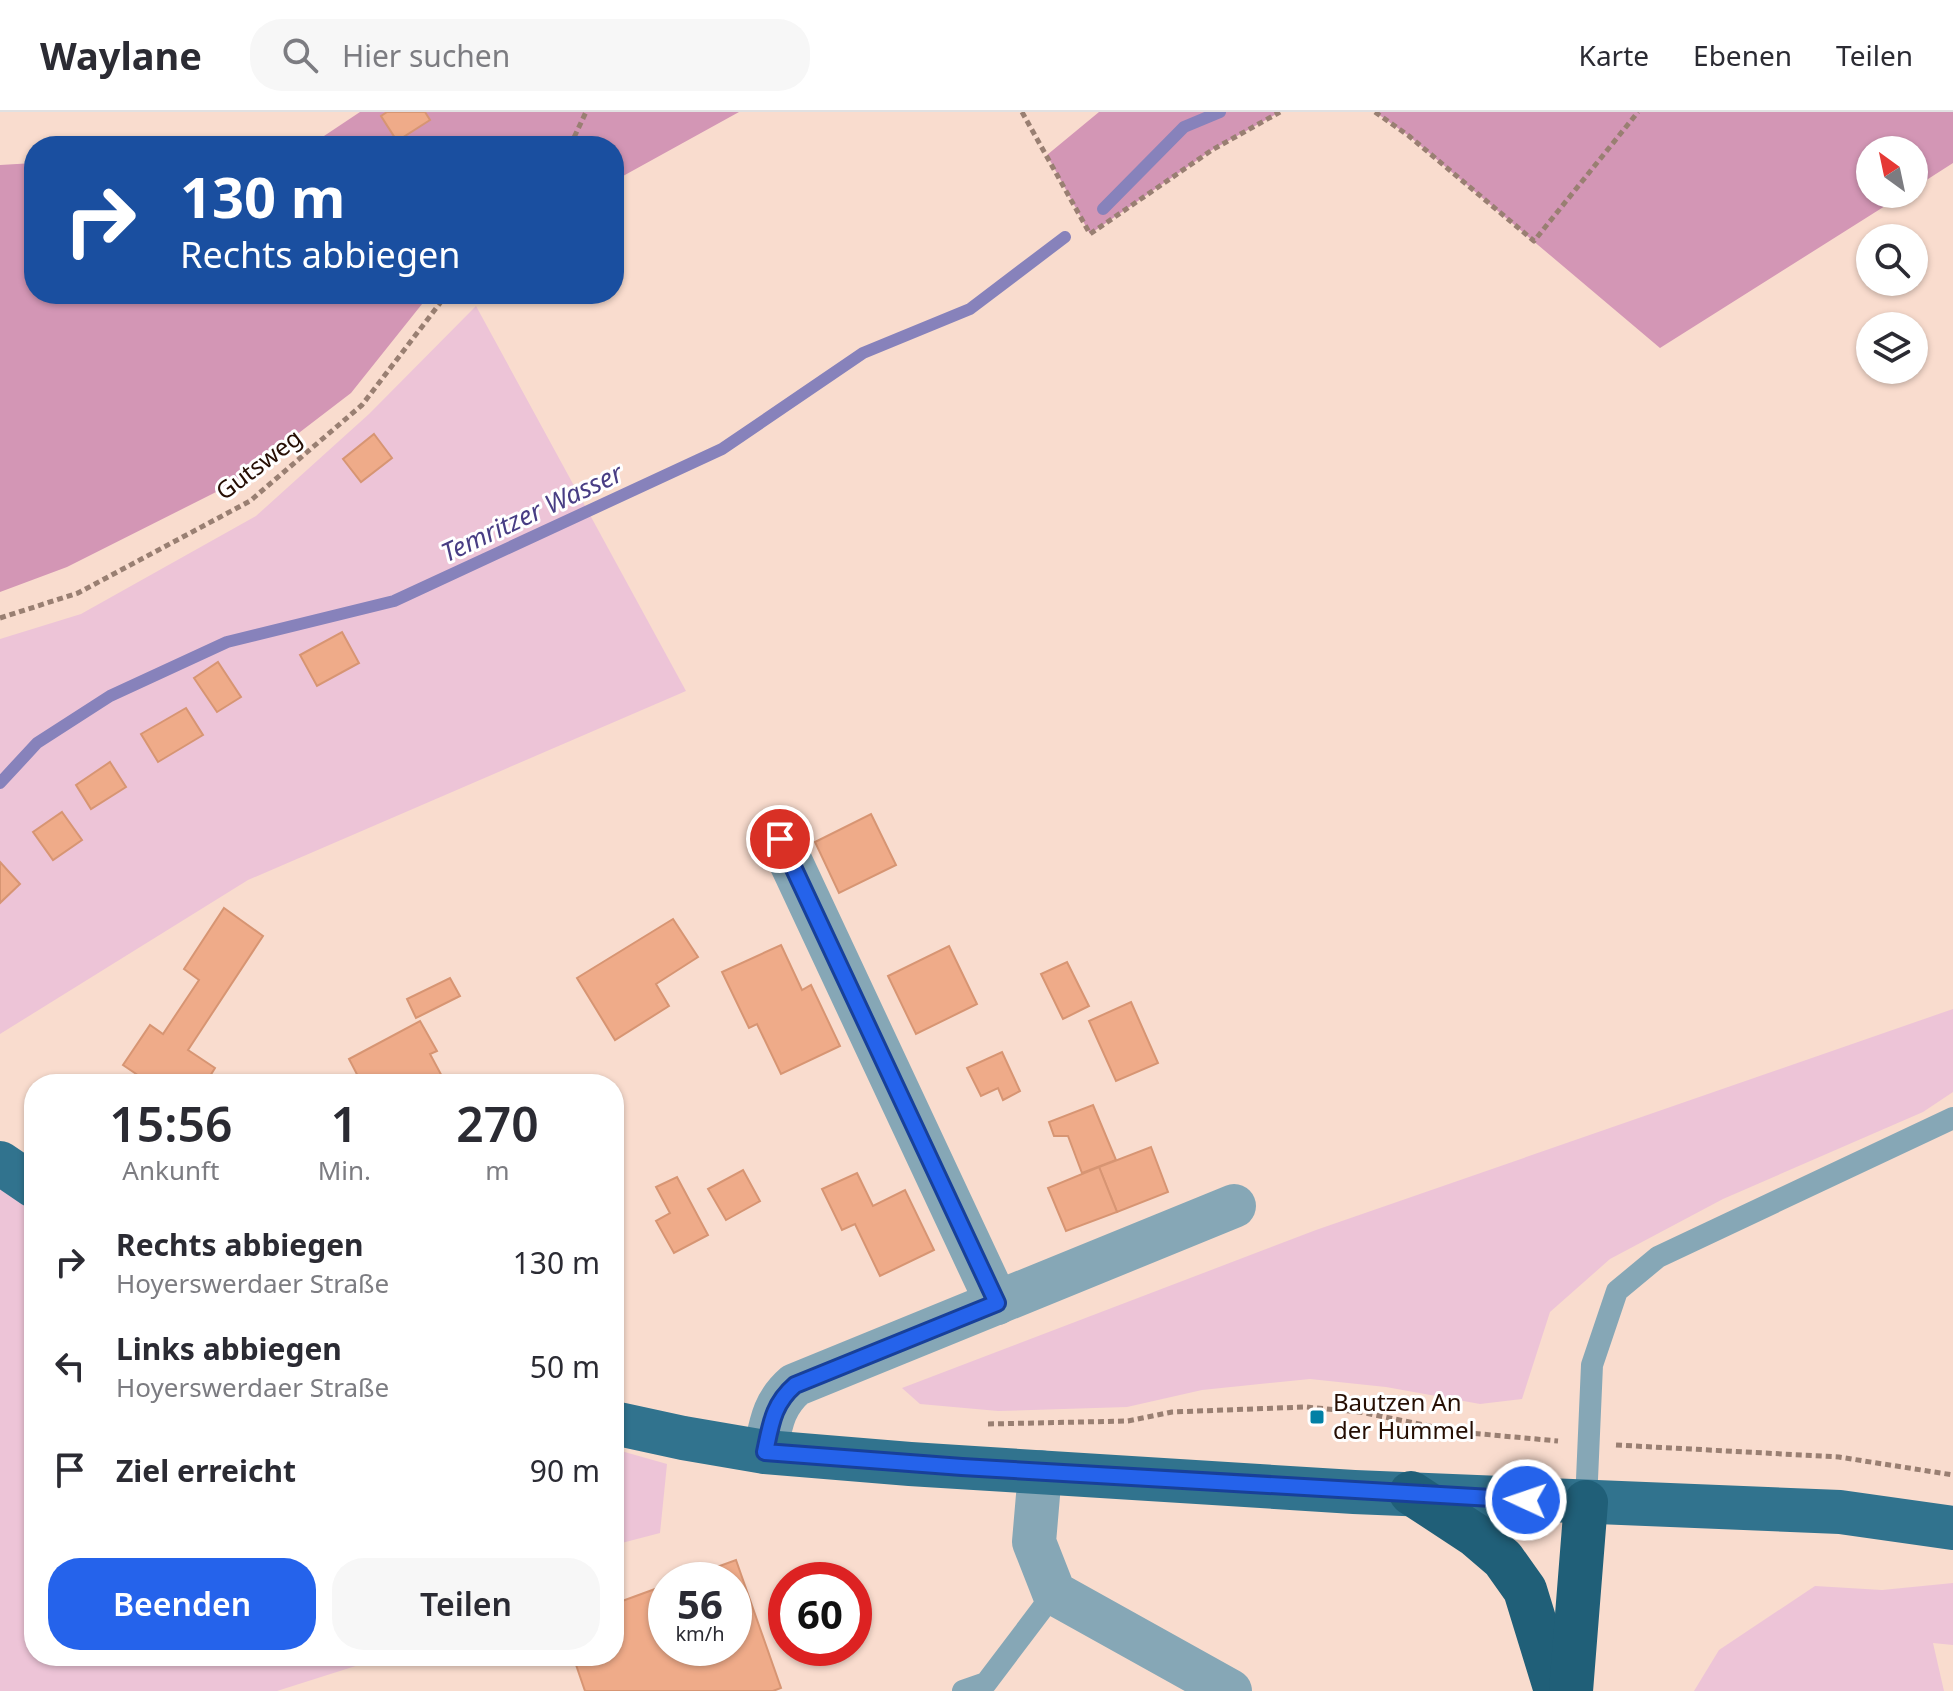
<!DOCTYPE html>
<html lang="de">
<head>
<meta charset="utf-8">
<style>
  body { margin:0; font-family:"Noto Sans",sans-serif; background:#f7f7f7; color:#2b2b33; height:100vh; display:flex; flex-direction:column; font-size:30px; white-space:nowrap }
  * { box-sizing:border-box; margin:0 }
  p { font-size:26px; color:#7c7c81 }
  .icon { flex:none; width:44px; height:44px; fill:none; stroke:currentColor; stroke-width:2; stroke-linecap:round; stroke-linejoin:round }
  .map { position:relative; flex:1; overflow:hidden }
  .details { position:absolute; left:24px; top:962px; width:600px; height:592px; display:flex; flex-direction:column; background:#fff; border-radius:32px; box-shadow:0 2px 6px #0004 }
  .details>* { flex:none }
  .guide { position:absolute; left:24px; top:24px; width:600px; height:168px; border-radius:32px; box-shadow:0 2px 6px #0004; background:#1a4fa0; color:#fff; overflow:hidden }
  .needle { width:52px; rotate:327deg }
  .tools { position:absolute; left:1856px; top:24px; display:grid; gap:16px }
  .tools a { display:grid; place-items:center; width:72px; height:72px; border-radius:50%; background:#fff; box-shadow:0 2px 6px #0004; font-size:40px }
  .speed { position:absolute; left:648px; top:1450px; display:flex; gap:16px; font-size:40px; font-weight:700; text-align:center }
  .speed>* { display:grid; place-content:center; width:104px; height:104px; border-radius:50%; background:#fff; box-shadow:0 2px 6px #0004; line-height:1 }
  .speed small { font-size:20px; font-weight:400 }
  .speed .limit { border:12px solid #d22; background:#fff; color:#111 }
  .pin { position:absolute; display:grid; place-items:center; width:68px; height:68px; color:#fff; margin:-34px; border:4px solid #fff; border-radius:50%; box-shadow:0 2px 8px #0007 }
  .me { position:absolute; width:88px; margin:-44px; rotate:273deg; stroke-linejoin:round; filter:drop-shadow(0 0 6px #0008) }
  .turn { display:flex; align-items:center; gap:28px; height:168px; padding:0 24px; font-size:36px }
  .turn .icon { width:104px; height:104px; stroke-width:2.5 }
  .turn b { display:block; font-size:56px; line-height:68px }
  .eta { display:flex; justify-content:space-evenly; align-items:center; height:136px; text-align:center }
  .eta b { font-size:48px; font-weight:600; line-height:56px }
  .primary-button { display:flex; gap:16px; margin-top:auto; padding:16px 24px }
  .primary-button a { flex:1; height:92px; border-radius:32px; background:#2563eb; color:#fff; font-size:32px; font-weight:600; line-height:92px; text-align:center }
  .primary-button a+a { background:#f7f7f7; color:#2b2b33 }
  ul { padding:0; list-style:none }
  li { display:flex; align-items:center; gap:24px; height:104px; padding:0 24px }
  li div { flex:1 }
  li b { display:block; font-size:30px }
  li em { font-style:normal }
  header { display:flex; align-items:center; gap:48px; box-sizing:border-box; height:112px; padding:0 40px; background:#fff; border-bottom:2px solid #e1e1e2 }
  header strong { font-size:38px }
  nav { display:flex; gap:44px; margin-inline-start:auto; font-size:28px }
  .search { width:560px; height:72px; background:#f7f7f7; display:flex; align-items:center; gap:20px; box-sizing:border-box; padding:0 28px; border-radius:32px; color:#7c7c81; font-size:30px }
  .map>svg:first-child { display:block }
  .green { fill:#edc4d7 }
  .forest { fill:#d396b5 }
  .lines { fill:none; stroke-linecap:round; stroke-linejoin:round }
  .stream { stroke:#8782bb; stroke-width:12 }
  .building { fill:#efab89; stroke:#d79573; stroke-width:2 }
  .path { stroke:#997f72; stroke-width:5; stroke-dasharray:6 4; stroke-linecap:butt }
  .lane { stroke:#86a7b6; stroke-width:22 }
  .street { stroke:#86a7b6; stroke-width:44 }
  .primary { stroke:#31738e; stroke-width:44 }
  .highway { stroke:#205f78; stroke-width:44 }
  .route-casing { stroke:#184099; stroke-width:20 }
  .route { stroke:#2563eb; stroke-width:14 }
  .poi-dot { fill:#0280a5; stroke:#fff; stroke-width:3 }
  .labels { text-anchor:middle; stroke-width:6; stroke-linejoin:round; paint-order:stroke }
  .street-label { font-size:24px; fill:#260e03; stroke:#fff }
  .poi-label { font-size:24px; fill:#260e03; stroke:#fff; text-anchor:start }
  .water-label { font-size:26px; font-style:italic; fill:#483d84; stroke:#fff }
</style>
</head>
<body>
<header>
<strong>Waylane</strong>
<div class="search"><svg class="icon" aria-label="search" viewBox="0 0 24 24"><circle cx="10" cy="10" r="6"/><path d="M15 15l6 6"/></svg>Hier suchen</div>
<nav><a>Karte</a><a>Ebenen</a><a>Teilen</a></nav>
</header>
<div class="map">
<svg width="1953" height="1579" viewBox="0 0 1953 1579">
  <rect width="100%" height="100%" fill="#f9dcce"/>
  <g class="green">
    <polygon points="476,194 686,579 248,768 0,922 0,527 81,502 256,404 369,302"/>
    <polygon points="1953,897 1953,980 1923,1000 1723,1087 1610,1147 1550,1200 1522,1287 1480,1292 1386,1275 1310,1267 1202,1278 1127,1295 998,1299 920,1292 902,1276 1316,1118"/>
    <polygon points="0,1076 34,1099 34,1544 387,1544 277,1579 0,1579"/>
    <polygon points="614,1337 667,1352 660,1421 614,1433"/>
    <polygon points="1953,1471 1953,1533 1933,1531 1944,1579 1694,1579 1719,1538 1815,1474 1882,1478"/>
  </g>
  <g class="forest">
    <polygon points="360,0 739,0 614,69 614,34 286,34 312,32"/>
    <polygon points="1099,0 1280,0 1212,38 1090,122 1047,43"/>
    <polygon points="1375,0 1953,0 1953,51 1914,76 1914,38 1870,38 1870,82 1904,82 1660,236 1409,24"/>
    <polygon points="34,51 34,182 430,182 351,281 232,372 67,455 0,480 0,53"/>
  </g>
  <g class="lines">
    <g class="stream">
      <polyline points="1103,97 1184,15 1220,0"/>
      <polyline points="0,671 37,631 110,584 227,530 394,489 722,337 863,241 970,197 1065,125"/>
    </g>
  </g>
  <g class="building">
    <polygon points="387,0 425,0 430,8 397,29 381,4"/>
    <polygon points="374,322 392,346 361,370 343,347"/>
    <polygon points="342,520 359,551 317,574 300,543"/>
    <polygon points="218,550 241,585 217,600 194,566"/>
    <polygon points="186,596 203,623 158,650 141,622"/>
    <polygon points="110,650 126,675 91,697 76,673"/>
    <polygon points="62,700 82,728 53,748 33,720"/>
    <polygon points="871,702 896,753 839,781 815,730"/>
    <polygon points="0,750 20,772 0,791"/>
    <polygon points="224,796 263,824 188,938 215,956 205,972 151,972 123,953 150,913 163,922 199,868 184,857"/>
    <polygon points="673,807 698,845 656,872 669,894 615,928 577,866"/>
    <polygon points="781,833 802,878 811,873 840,934 781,962 757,912 749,916 722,860"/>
    <polygon points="949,834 977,892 916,922 888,864"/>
    <polygon points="1067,850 1089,894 1063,907 1041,862"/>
    <polygon points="450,866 460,884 416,906 407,887"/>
    <polygon points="1131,890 1158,951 1116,969 1089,909"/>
    <polygon points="420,909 437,939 430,942 444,968 436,972 362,972 349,947"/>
    <polygon points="1002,940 1020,979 1003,988 998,976 981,984 967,956"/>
    <polygon points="1093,993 1116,1048 1082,1061 1068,1024 1054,1024 1049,1010"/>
    <polygon points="1151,1035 1168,1080 1117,1100 1099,1055"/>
    <polygon points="1099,1055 1117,1100 1066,1119 1048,1076"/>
    <polygon points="743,1058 760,1089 726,1108 708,1077"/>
    <polygon points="857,1061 873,1094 905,1078 934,1138 880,1164 855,1112 842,1118 822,1077"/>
    <polygon points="677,1065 708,1123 674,1141 656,1109 670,1101 656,1075"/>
    <polygon points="736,1448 781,1576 773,1579 585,1579 573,1544 614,1544 614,1492 666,1473 666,1536 734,1536 734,1468 681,1468"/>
  </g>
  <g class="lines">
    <g class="path">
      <polyline points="1022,0 1090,122 1212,38 1280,0"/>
      <polyline points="1375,0 1409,24 1534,129 1638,0"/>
      <polyline points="570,34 586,0"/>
      <polyline points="0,506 78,481 250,389 362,293 447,182"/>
      <polyline points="988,1312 1128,1309 1172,1300 1306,1295 1360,1300 1459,1320 1558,1329"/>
      <polyline points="1616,1333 1839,1345 1953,1363"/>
    </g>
    <g class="lane">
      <polyline points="1586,1390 1592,1253 1617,1179 1658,1145 1953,1006"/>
      <polyline points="963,1579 986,1571 1054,1481"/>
    </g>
    <g class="street">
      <polyline points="780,727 997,1191"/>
      <path d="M765,1340c6,-28 8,-48 30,-67l439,-179"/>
      <polyline points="1040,1360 1034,1430 1054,1481 1230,1579"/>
    </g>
    <g class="primary">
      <polyline points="0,1051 34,1074"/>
      <polyline points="614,1311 683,1326 765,1340 910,1352 1354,1380 1840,1400 1953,1416"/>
    </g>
    <g class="highway">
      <polyline points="1411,1381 1475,1423 1503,1447 1525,1478 1556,1579"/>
      <polyline points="1571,1579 1586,1390"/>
    </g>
  </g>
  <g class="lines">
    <defs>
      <path id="route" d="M780,727l217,464 -202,82c-22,19 -24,39 -30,67l197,15 564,33"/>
    </defs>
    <use href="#route" class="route-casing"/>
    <use href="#route" class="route"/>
  </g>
  <rect class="poi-dot" x="1309" y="1297" width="16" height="16" rx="4"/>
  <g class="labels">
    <g class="street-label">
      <text transform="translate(259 353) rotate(-37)" y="8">Gutsweg</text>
    </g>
    <g class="poi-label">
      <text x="1333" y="1299">Bautzen An<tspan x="1333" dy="28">der Hummel</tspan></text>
    </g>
    <g class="water-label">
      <text transform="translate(532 401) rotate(-25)" y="9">Temritzer Wasser</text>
    </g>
  </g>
</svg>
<div class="tools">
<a><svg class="needle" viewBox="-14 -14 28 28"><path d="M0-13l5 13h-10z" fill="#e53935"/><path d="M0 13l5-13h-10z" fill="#7c7c81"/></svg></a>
<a><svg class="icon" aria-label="search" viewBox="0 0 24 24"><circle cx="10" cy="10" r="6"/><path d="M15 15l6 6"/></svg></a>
<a><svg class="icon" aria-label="layers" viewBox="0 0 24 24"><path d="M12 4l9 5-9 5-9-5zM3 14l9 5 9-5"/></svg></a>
</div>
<div class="speed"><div>56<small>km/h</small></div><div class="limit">60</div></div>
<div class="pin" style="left:780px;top:727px;background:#d93025"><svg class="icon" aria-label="arrive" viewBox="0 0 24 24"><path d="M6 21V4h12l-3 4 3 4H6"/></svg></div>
<svg class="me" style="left:1526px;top:1388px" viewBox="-20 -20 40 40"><circle r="17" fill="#2563eb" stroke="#fff" stroke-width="3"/><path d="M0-11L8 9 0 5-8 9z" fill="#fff"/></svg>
<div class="guide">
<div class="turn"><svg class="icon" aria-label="right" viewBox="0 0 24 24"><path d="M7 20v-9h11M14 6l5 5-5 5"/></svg><div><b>130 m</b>Rechts abbiegen</div></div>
</div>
<section class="details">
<div class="eta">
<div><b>15:56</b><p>Ankunft</p></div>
<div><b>1</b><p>Min.</p></div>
<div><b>270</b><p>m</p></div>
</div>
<ul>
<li><svg class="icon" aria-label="right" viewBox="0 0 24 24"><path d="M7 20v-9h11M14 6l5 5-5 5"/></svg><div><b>Rechts abbiegen</b><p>Hoyerswerdaer Straße</p></div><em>130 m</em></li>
<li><svg class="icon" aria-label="left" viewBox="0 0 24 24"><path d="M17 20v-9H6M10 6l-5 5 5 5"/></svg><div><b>Links abbiegen</b><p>Hoyerswerdaer Straße</p></div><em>50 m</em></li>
<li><svg class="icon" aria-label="arrive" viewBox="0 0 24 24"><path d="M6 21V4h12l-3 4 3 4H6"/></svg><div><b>Ziel erreicht</b></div><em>90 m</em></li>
</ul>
<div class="primary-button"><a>Beenden</a><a>Teilen</a></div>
</section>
</div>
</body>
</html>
